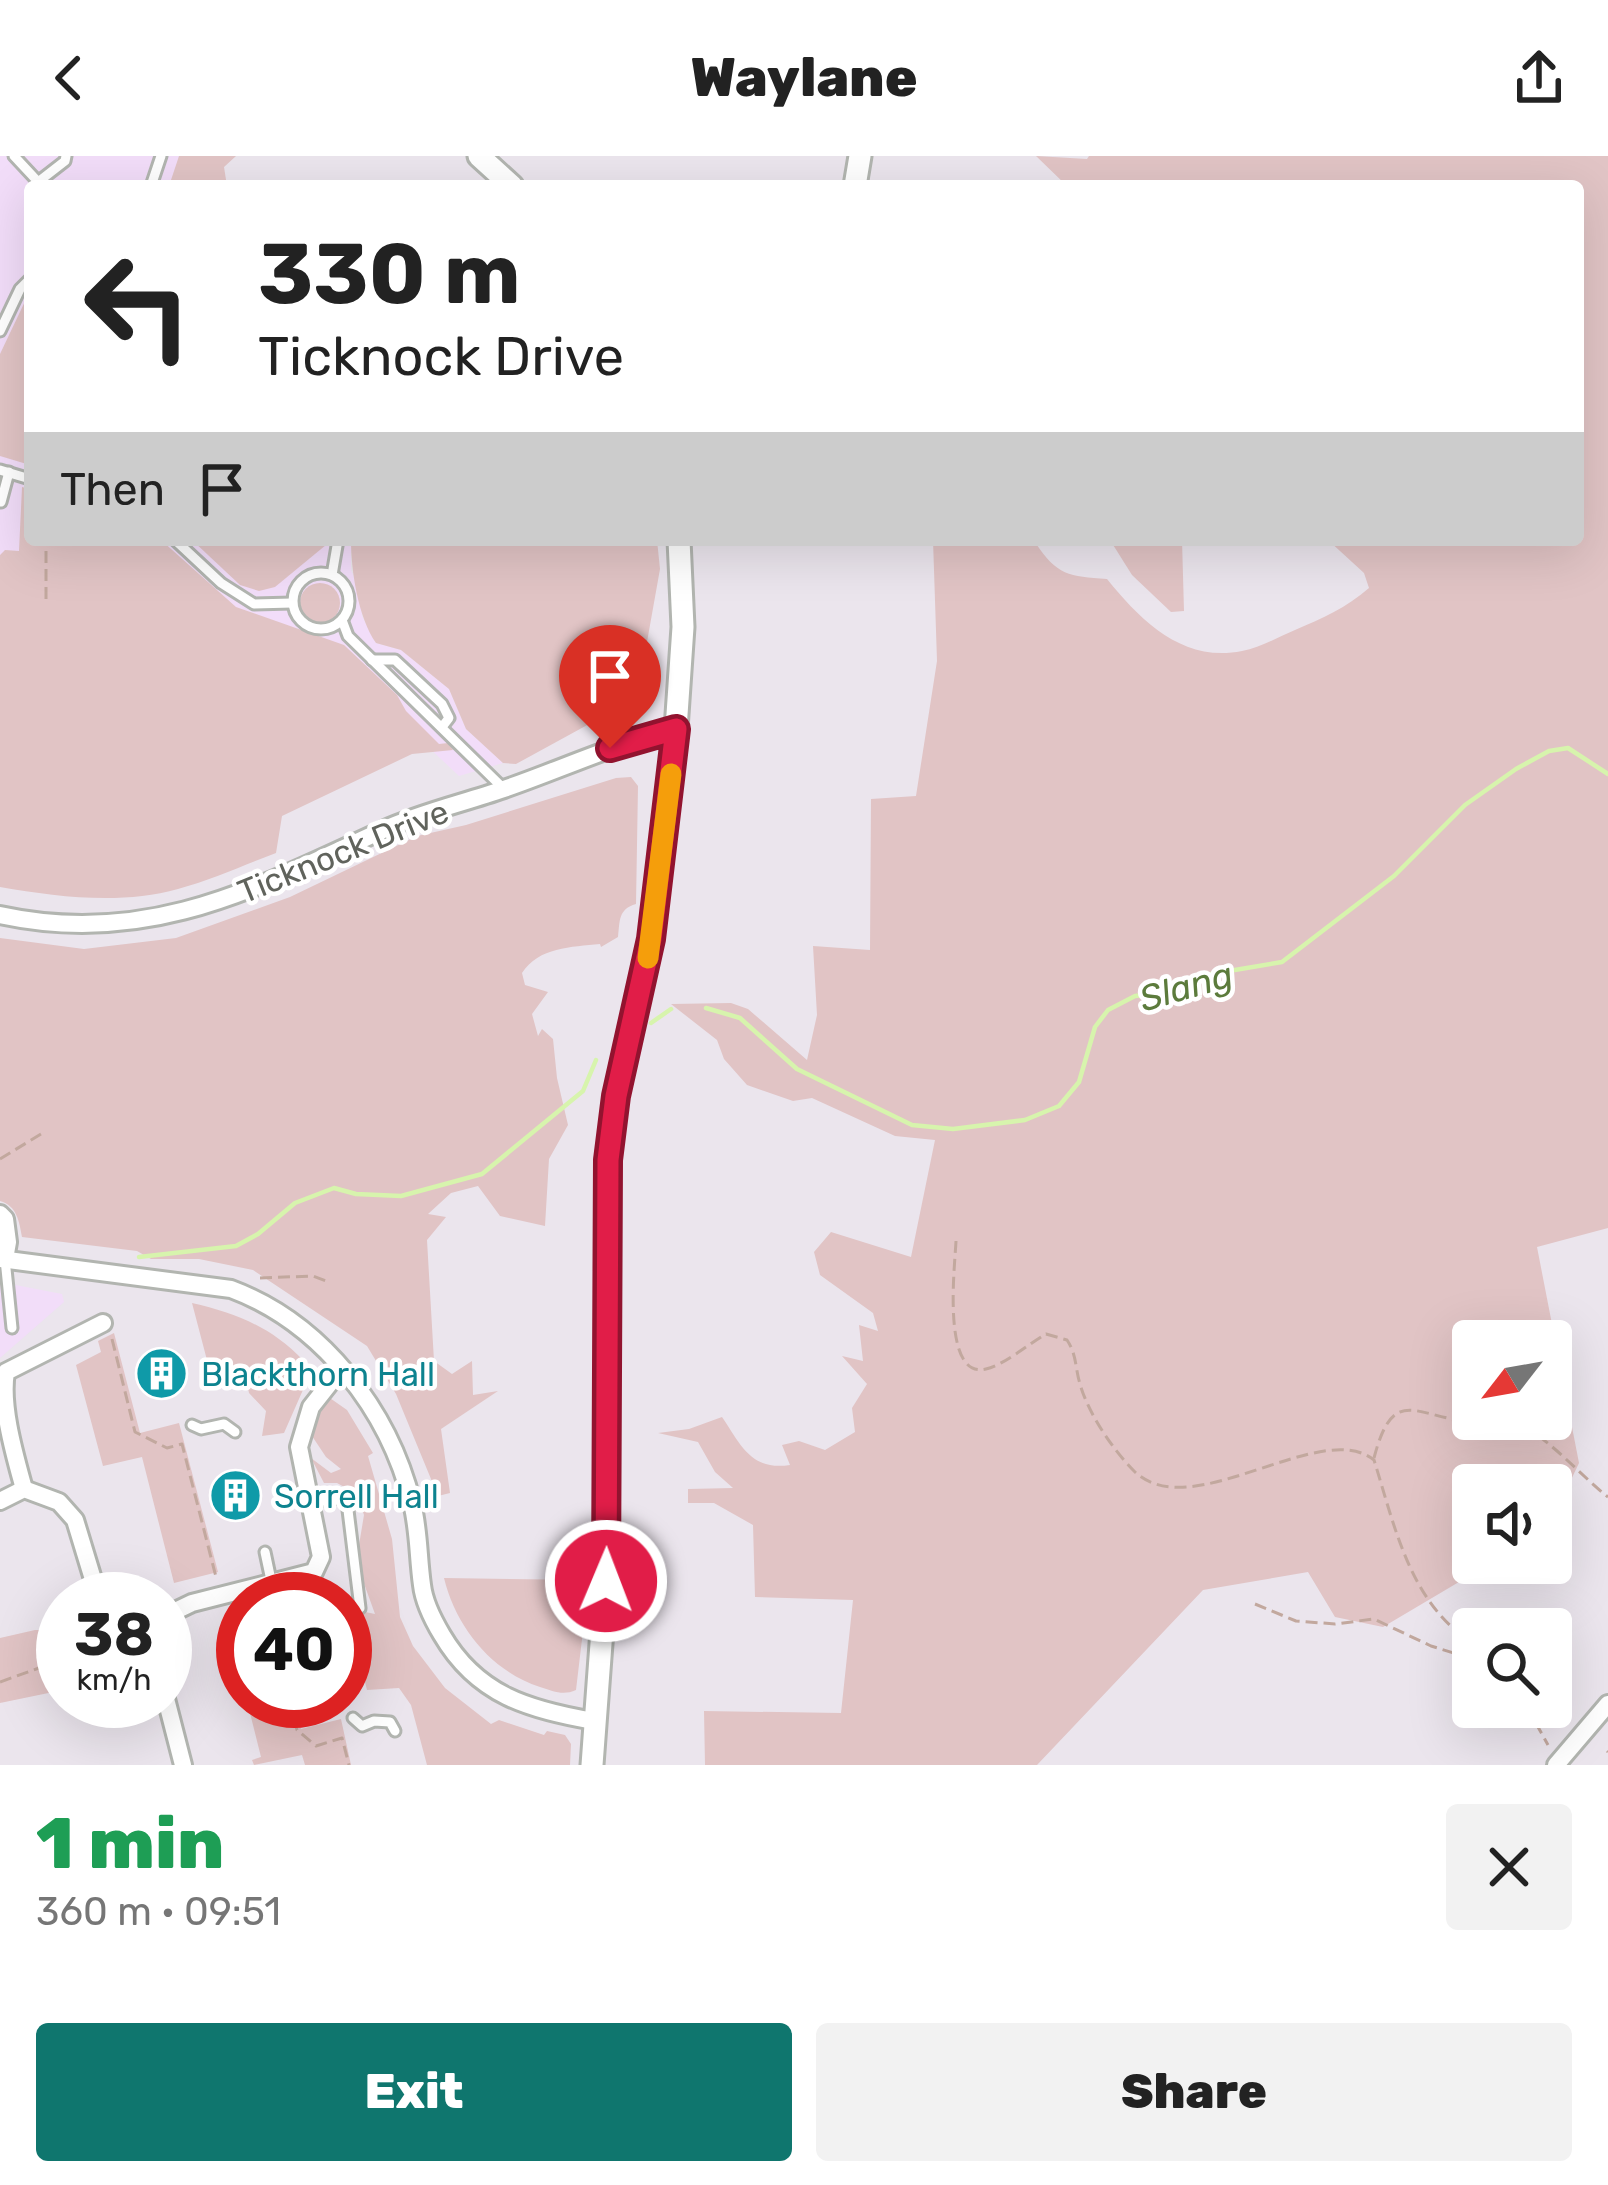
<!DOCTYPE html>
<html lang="en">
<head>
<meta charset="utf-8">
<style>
  body { margin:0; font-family:Rubik,sans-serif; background:#f2f2f2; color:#222; height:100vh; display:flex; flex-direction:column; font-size:45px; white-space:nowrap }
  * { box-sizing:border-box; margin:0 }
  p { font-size:39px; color:#767676 }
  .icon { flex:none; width:66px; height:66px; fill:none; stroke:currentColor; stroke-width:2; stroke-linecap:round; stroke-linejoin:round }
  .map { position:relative; height:1609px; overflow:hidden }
  .details { display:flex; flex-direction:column; background:#fff; flex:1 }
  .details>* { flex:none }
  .hud { position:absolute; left:24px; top:24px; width:1560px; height:366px; border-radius:12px; box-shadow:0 12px 48px #0002; background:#fff; color:#222; overflow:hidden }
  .needle { width:78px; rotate:239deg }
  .controls { position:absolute; left:1452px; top:1164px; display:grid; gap:24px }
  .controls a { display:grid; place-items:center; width:120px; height:120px; border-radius:12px; background:#fff; box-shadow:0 12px 48px #0002; font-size:60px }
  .speed { position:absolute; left:36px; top:1416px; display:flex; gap:24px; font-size:60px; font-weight:700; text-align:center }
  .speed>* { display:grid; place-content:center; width:156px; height:156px; border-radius:50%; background:#fff; box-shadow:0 12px 48px #0002; line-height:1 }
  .speed small { font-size:30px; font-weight:400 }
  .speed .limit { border:18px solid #d22; background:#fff; color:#111 }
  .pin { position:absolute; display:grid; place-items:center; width:102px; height:102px; color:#fff; margin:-123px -51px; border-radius:50% 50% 50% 0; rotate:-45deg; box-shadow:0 0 12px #0007 }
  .pin .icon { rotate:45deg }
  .me { position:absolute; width:132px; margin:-66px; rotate:1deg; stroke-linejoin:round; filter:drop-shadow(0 0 9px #0008) }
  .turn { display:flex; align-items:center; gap:42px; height:252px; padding:0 36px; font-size:54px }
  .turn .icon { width:156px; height:156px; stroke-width:2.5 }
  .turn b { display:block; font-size:84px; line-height:102px }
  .then { display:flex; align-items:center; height:114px; padding:0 36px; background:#0003; gap:24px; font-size:45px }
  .round { display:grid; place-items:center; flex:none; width:126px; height:126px; border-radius:12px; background:#f2f2f2 }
  .headline { display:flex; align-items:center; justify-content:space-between; height:204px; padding:0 36px }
  h1 { font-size:72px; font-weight:800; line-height:90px; color:#1e9e55 }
  .button { display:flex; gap:24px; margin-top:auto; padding:24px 36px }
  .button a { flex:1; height:138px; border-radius:12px; background:#0f766e; color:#fff; font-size:48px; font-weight:800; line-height:138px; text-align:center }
  .button a+a { background:#f2f2f2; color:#222 }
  header { display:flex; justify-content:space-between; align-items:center; height:156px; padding:0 36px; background:#fff; font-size:54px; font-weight:800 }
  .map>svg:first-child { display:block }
  .commercial { fill:#f2ddf9 }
  .green { fill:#e1c4c5; fill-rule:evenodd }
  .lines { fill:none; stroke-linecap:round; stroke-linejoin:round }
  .stream { stroke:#d7f4ad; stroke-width:4.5 }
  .service-casing { stroke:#b2b5b0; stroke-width:15 }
  .minor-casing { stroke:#b2b5b0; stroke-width:22 }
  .tertiary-casing { stroke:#b2b5b0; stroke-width:27 }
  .path { stroke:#c2a89e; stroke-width:3; stroke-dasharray:12 6; stroke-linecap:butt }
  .service { stroke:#fff; stroke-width:9 }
  .minor { stroke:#fff; stroke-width:16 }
  .tertiary { stroke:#fff; stroke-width:21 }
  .route-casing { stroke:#92132f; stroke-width:30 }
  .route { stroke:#e11d48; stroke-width:21 }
  .slow { stroke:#f59e0b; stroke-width:21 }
  .labels { text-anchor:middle; stroke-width:9; stroke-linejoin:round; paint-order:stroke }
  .street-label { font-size:33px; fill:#60635c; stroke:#fff }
  .culture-label { font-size:33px; fill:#0d838f; stroke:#fff; text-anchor:start }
  .water-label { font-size:36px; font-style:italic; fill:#5c7b3c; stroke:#fff }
</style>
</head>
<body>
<header><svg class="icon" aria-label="back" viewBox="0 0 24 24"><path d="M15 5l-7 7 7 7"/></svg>Waylane<svg class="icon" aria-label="share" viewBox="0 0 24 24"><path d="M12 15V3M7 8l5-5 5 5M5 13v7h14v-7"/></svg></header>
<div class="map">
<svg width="1608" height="1609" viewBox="0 0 1608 1609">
  <rect width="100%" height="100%" fill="#ebe5ed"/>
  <g class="commercial">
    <polygon points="0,0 181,0 173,30 30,30 30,384 351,384 351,414 360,435 362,460 376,487 401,494 449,533 466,573 503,607 459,620 336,504 0,541"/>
    <polygon points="0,1126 62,1138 64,1146 0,1202"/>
  </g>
  <g class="green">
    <polygon points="179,0 236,0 224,11 227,30 169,30"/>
    <path d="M1036,0l51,3 2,-3h519v1072l-71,19 42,216 -28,59v-37h-78v78h18l-108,64 -48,-10 -27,-45 -105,18 -166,175h-332l-1,-54 137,2 12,-113 -98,-3 -2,-72 -39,-22h-26v-14l45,-1 -18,-16 -17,-30 -40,-9 31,-4 33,-12c19,28 29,54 68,48l-8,-20 17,-4 26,9 30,-18 -3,-24 15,-24 -25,-28 21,5 -4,-36 19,6 -5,-18 -53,-38 -6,-23 17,-20 80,25 24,-117 -40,-4 -83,-38 -19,3 -46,-16 -23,-26 -7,-19 -46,-36 60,-1 17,6 59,51 10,-45 -4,-69 57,4 1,-151 45,-3 21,-135 -4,-121h104l-2,2c22,34 34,34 72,37 34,42 76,84 135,72 18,-3 36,-14 53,-21 28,-12 51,-22 74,-42l-5,-15 -36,-33h250v-354h-511zM1473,1185h78v78h-78z"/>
    <polygon points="28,139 30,141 30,309 0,300 0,198"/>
    <path d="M22,331l8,2v51h131l75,67 108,38 53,50 9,16 33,33 9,-1 5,7 -41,4 -130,62 -6,37c-32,12 -64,27 -98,36 -57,16 -120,8 -178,-2v-332l5,-5 14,1z"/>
    <polygon points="192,384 332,384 275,431 259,435 240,429"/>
    <path d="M351,384h306l3,29 -18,101 -10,9 -10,27 -106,58 -13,-1 -37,-34 -17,-40 -48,-39 -25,-7c-18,-26 -25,-72 -25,-103z"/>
    <polygon points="1110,384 1182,384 1184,455 1171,456 1132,419"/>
    <circle cx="320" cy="447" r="20"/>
    <path d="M631,621l7,9 -2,118c-18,5 -16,17 -18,33l-17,10 -1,-3c-29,3 -61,3 -78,29l3,12 23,7 -16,22 6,22 4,-7 11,10 4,39 11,47 -19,34 -4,67 -45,-10 -22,-30 -27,7 -23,21 18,3 -19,23 7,121 18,13 20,-13 1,34 25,-4 -57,38 9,64 -12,3 -42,-102 -29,-48 -114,-76 -54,-11h-48l-14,-8 -115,-14c-3,-16 -5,-31 -22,-36v-263l84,11 92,-11 114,-41 127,-61 49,-11 150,-47z"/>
    <path d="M192,1147c44,10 79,24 111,57l3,23 -22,50 -22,3 4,-25 -17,-18 -3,-15 -33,5z"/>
    <polygon points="114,1177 140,1277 179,1267 218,1416 174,1427 142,1301 103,1310 76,1209 101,1196 98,1185"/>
    <polygon points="327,1240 347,1254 373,1297 368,1300 392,1383 400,1461 413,1490 445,1532 491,1568 499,1564 544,1579 547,1575 565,1579 571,1588 570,1609 427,1609 411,1549 399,1532 367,1534 350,1468 365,1456 375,1458 362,1422 359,1389 364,1359 357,1338 337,1327 324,1327 311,1302 331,1317 341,1313 326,1301 310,1277 314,1260"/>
    <path d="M444,1422l145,2 -13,110c-13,6 -23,1 -36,-3 -49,-16 -84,-60 -96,-109z"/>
    <polygon points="35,1474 63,1474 63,1534 0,1547 0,1482"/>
    <polygon points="247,1545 294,1545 301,1573 341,1563 351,1609 305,1609 302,1599 254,1609 252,1604 261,1601"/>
  </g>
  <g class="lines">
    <g class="stream">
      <polyline points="706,852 740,862 797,913 912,969 953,973 1025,964 1059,950 1079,926 1095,871 1108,854 1135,840 1168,836 1211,818 1282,806 1394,720 1465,649 1516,613 1549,595 1568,592 1608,618"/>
      <polyline points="651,867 671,853"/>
      <polyline points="139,1101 236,1090 258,1078 295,1047 334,1032 356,1038 401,1040 482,1018 583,935 596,904"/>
    </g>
    <defs>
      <g id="service">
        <polyline points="14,0 42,30"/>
        <polyline points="38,26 65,5 66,0"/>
        <polyline points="151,30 161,0"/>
        <polyline points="0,175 20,133 30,123"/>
        <polyline points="0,314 30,323"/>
        <polyline points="1,346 9,316"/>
        <polyline points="175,384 221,427 254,448 292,447"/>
        <circle cx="321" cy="445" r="28"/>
        <polyline points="332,419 338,384"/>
        <polyline points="342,464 348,480 504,633"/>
        <polyline points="372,504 395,504 442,548 449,562 442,571"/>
        <polyline points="5,1103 12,1172"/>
        <polyline points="192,1269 201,1273 224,1268 235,1276"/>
        <polyline points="312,1347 337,1342 347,1346 360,1452 346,1457"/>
        <polyline points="265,1396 272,1429"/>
        <polyline points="353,1562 362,1570 374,1565 390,1566 395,1575"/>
      </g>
      <g id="minor">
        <path d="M0,759c147,32 254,-26 383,-85 39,-18 81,-27 121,-41 58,-20 113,-46 172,-60"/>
        <polyline points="0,1058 5,1063 8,1086 5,1103"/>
        <path d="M0,1103l231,30c91,34 158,121 181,214 7,28 6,54 10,82 2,18 11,35 20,50 35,60 87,75 152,86"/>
        <path d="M24,1333c-9,-33 -24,-83 -18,-117l97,-49"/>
        <polyline points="0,1345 24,1333 59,1346 75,1364 99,1443"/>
        <polyline points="165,1460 192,1447 314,1416 321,1401 299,1291 311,1251 341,1213"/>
        <polyline points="165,1539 183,1609"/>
        <polyline points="1556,1609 1608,1548"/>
      </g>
      <g id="tertiary">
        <polyline points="479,0 512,30"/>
        <polyline points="855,30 860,0"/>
        <polyline points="592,1609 607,1407 607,1004 616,940 651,783 676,573 683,471 679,384"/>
      </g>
    </defs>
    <use href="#service" class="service-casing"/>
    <use href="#minor" class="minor-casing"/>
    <use href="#tertiary" class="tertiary-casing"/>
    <g class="path">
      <polyline points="46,443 46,384"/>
      <polyline points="0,1003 41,978"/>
      <path d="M956,1085c-1,24 -15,139 30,128 20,-5 42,-25 60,-35l21,6c10,15 8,28 13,44 8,29 33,66 54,87 57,56 186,-54 240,-11 21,67 36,144 99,183"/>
      <polyline points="260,1122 313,1120 329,1126"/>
      <polyline points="112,1183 135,1276 167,1292 182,1288 216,1421"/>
      <path d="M1374,1302c19,-73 41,-42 92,-37 19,2 37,-5 55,4 32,17 58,49 87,72"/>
      <polyline points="1255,1448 1296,1465 1335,1468 1374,1463 1431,1490 1473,1503"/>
      <polyline points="0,1526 39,1512 63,1515"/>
      <polyline points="290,1545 297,1574 316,1590 342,1582 349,1609"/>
      <polyline points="1527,1551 1548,1589"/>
      <polyline points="1607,1595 1608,1596"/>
    </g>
    <use href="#service" class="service"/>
    <use href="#minor" class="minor"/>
    <use href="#tertiary" class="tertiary"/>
  </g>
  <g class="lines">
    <defs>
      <polyline id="route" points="606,1425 608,1004 616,940 651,783 676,573 610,592"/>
    </defs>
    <use href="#route" class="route-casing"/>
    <use href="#route" class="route"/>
    <polyline class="slow" points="648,802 671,618"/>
  </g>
  <defs>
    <symbol id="building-disc" viewBox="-11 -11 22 22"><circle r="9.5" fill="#0f9aa8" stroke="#fff"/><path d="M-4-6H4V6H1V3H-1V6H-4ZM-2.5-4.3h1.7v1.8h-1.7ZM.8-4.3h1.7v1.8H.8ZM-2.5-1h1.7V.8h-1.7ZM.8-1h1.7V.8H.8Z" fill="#fff"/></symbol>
  </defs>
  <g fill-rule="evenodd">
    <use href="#building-disc" x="132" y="1188" width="59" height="59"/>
    <use href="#building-disc" x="206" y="1310" width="59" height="59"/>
  </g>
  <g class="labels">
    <g class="street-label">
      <text transform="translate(343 695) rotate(-22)" y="12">Ticknock Drive</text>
    </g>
    <g class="culture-label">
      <text x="201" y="1230">Blackthorn Hall</text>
      <text x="274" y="1352">Sorrell Hall</text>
    </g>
    <g class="water-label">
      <text transform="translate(1186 830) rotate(-16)" y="13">Slang</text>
    </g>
  </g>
</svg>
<div class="controls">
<a><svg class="needle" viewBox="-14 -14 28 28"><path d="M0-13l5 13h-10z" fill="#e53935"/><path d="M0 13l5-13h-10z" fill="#767676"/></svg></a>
<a><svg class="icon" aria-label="sound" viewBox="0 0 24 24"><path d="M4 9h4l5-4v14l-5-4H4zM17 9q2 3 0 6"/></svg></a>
<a><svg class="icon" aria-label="search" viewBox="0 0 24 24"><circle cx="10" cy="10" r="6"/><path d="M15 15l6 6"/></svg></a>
</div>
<div class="speed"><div>38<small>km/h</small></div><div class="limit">40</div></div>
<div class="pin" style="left:610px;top:592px;background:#d93025"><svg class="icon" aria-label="arrive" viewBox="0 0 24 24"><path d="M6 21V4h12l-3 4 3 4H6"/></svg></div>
<svg class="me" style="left:606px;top:1425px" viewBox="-20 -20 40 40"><circle r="17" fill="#e11d48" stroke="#fff" stroke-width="3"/><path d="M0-11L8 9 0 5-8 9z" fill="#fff"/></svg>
<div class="hud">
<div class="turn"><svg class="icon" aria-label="left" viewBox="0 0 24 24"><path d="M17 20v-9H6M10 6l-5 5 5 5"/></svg><div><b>330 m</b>Ticknock Drive</div></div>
<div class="then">Then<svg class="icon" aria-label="arrive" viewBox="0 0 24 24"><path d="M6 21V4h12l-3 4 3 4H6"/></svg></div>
</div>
</div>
<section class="details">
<div class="headline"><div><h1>1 min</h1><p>360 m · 09:51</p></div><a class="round"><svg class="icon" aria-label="close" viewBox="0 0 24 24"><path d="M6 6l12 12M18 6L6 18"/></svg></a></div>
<div class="button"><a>Exit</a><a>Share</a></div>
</section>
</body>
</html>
